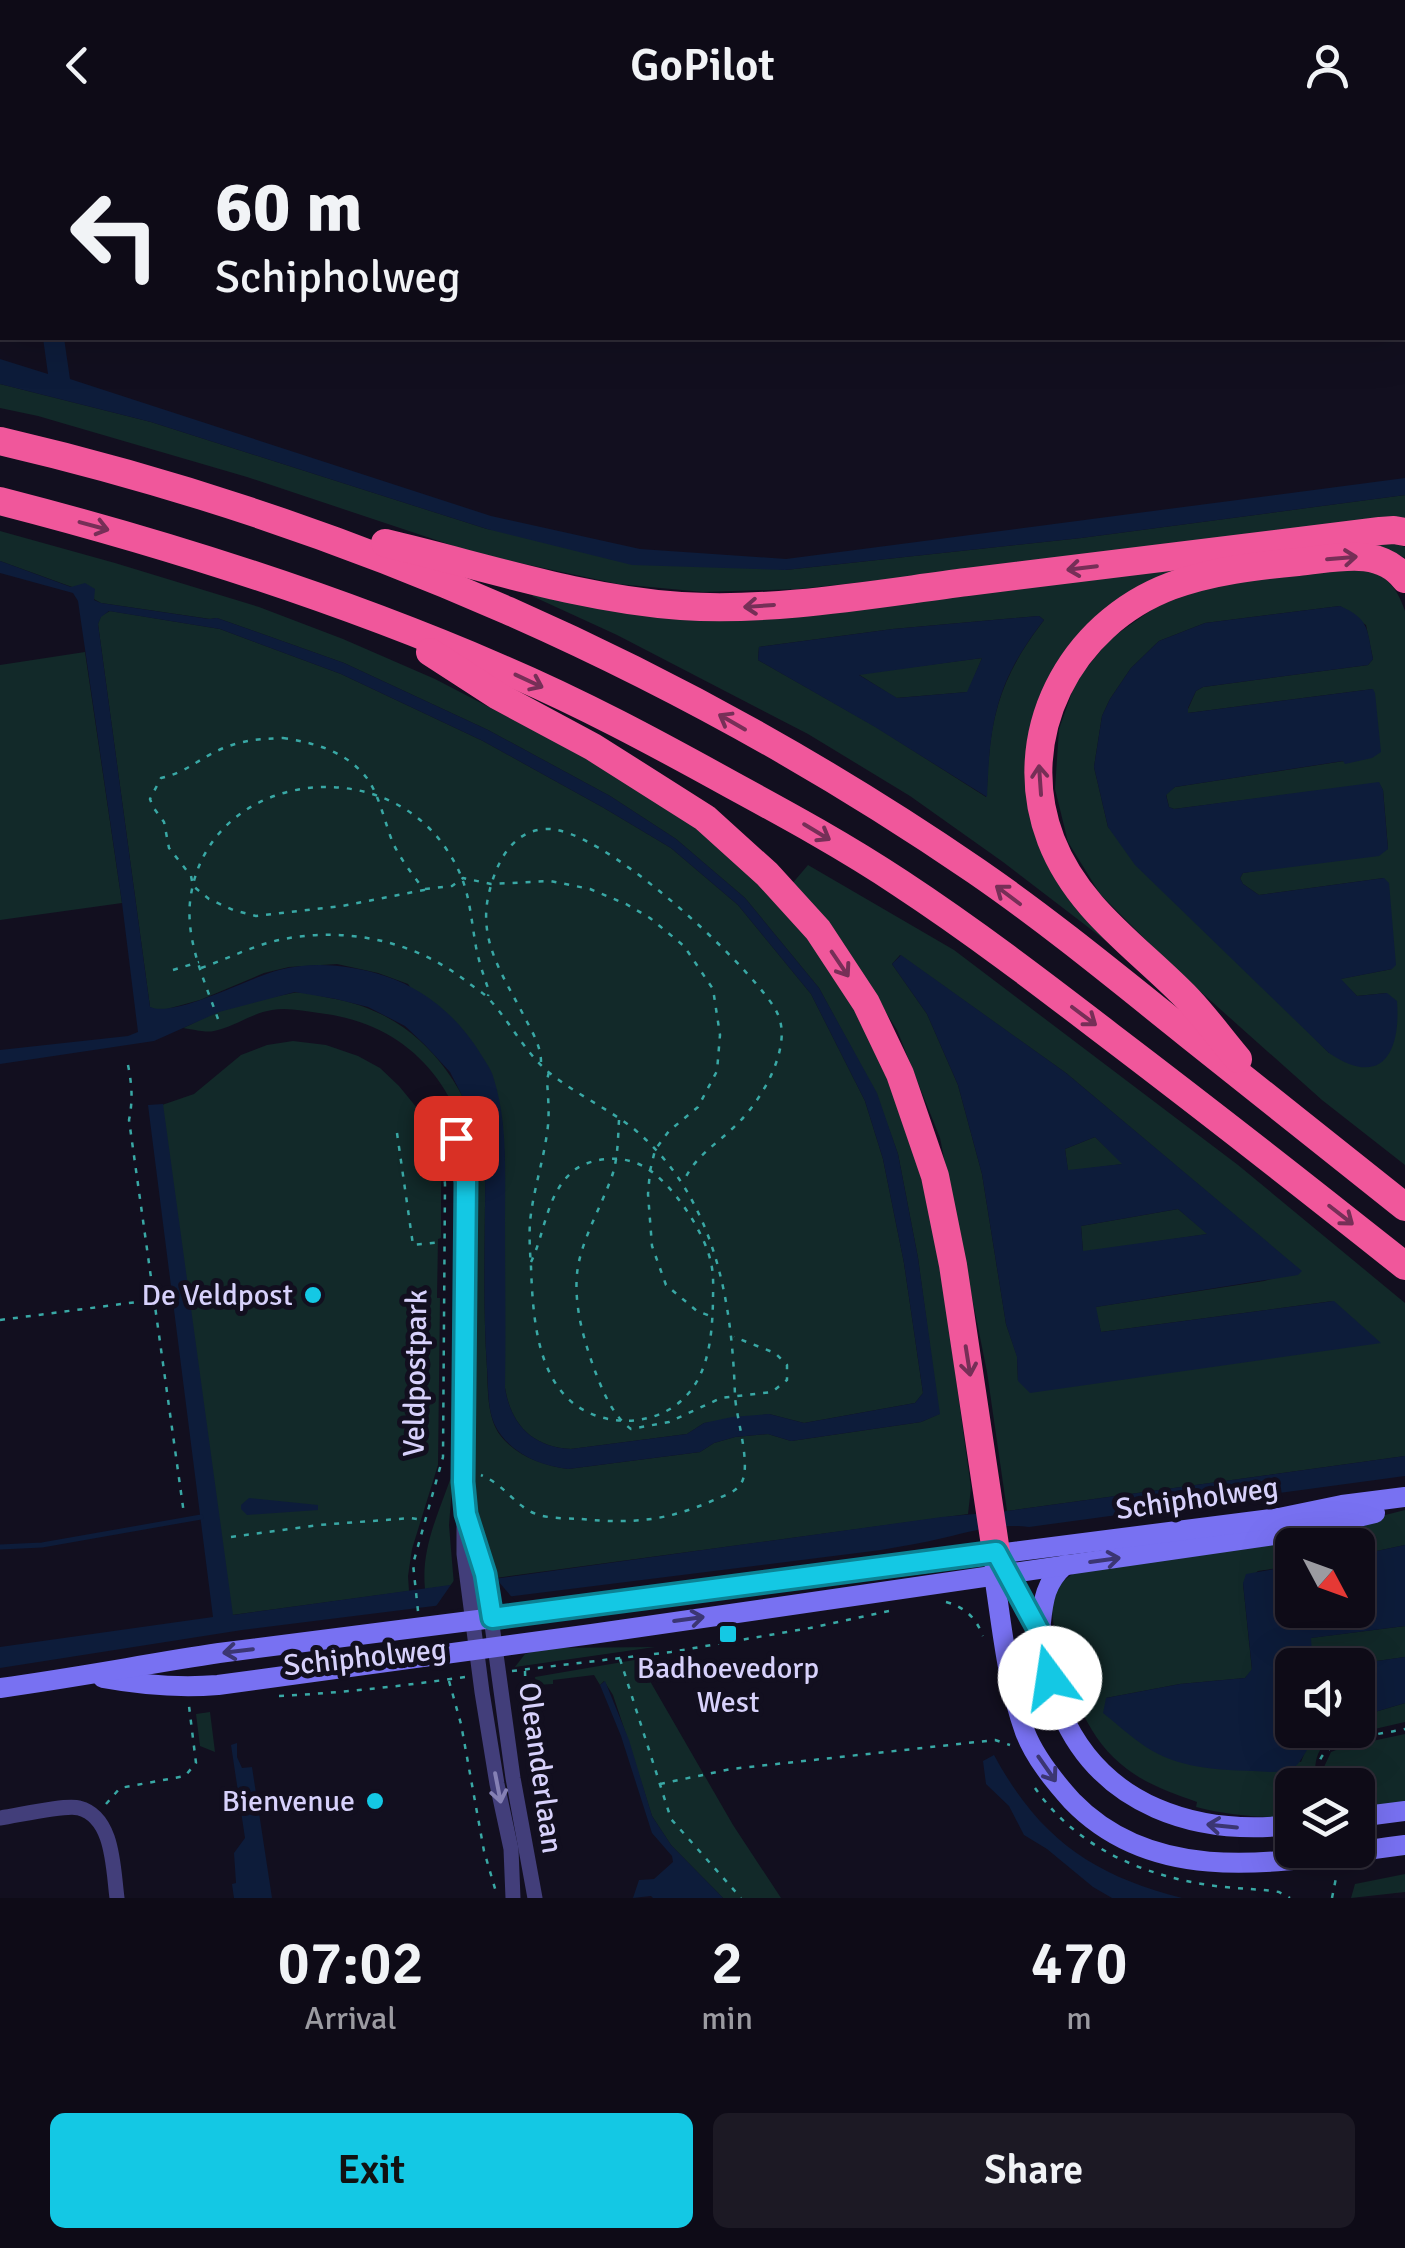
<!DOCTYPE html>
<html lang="en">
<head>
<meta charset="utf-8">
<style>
  body { margin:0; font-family:Signika,sans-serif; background:#1c1924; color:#f1f3f6; height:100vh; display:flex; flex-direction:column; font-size:38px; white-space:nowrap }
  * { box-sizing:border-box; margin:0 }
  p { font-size:32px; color:#9b9ba1 }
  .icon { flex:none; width:55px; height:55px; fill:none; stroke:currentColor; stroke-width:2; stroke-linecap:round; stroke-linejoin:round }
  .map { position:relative; height:1768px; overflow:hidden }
  .panel { display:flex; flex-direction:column; background:#0e0b17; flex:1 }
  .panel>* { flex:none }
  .top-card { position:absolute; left:0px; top:0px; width:1405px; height:210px; box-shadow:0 10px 40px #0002,0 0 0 2px #2e2b36; background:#0e0b17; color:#f1f3f6; overflow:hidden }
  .needle { width:65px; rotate:131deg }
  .fabs { position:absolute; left:1275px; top:1398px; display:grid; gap:20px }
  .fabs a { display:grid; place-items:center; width:100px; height:100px; border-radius:15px; background:#0e0b17; box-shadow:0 10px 40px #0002,0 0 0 2px #2e2b36; font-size:50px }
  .pin { position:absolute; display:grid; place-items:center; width:85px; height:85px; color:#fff; margin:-42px; border-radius:20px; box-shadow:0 5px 15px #0006 }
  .me { position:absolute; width:110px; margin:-55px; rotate:346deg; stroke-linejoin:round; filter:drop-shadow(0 0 8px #0008) }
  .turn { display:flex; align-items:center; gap:35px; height:210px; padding:0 50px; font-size:45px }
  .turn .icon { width:130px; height:130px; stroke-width:2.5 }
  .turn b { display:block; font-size:70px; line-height:85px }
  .eta { display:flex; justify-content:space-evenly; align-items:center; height:170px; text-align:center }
  .eta b { font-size:60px; font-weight:600; line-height:70px }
  .button { display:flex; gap:20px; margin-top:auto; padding:20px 50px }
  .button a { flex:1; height:115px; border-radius:15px; background:#14c8e4; color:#111; font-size:40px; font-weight:600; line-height:115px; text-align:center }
  .button a+a { background:#1c1924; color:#f1f3f6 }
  header { display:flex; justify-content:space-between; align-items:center; height:130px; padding:0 50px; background:#0e0b17; font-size:45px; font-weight:600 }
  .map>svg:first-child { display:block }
  .green { fill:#122929; fill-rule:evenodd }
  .water { fill:#0d1c3a; fill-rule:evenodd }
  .pier { fill:#120f1f }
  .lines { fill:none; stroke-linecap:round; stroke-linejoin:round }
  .stream { stroke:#0d1c3a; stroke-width:5 }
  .path { stroke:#39a8a5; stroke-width:2.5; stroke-dasharray:5 8; stroke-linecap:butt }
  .street { stroke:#423e7a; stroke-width:15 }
  .secondary { stroke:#7871f2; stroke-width:20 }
  .highway { stroke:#f0579b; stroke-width:28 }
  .oneway { stroke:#762f57 }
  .oneway2 { stroke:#3b3673 }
  .oneway3 { stroke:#8580b4 }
  .route-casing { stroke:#0d8294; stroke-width:25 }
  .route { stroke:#14c8e4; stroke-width:18 }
  .poi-dot { fill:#14c8e4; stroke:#120f1f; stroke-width:4 }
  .labels { text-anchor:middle; stroke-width:10; stroke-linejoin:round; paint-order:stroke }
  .poi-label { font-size:30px; fill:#d7d1fb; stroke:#120f1f; text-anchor:end }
  .street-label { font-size:30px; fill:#d7d1fb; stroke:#120f1f }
</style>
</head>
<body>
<header><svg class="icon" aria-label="back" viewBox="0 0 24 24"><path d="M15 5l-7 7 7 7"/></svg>GoPilot<svg class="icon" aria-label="person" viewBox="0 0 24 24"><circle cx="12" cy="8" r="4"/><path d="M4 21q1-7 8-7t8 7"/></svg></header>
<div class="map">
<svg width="1405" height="1768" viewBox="0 0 1405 1768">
  <rect width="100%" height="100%" fill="#120f1f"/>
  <g class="green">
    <polygon points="0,254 151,292 487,399 785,440 1081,408 1405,365 1405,393 799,459 703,462 618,454 478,424 247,347 38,286 0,278"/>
    <path d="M0,401l115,32 144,44 84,32 92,40 167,87 60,36 61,44 101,107 43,65 61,157 43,313 -3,26 -472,64 -4,-6 -22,-87 5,-305c-12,-90 -62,-156 -156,-167 -15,-2 -32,-6 -47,-3 -20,3 -38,17 -58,21 -9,2 -22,-2 -31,-3 12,-5 23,-12 35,-16 23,-9 50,-14 75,-19 11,-2 26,3 37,5 84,14 131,75 155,153 1,72 -3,145 2,217 1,21 0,49 13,67 16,21 44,31 68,34l132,-17 14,-9 21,-6 33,-3 23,7 130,-19 18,-8 -21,-156 -20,-104 -22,-61 -57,-105 -74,-90 -69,-59 -66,-43 -122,-66 -144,-67 -127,-45 -7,1 -109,-16 -29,-16 -72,-26z"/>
    <path d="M1377,407l28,10v11l-14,-7 -188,19 -114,62 -55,137 80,178 -111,-85 -93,-66 -102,-62 -191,-99 -85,-39 4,-4 90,16zM1039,486l5,4c-34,44 -51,82 -55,137 -2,13 -1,27 -3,40l-110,-70 -118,-67 1,-13 134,-18z"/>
    <path d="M1361,433c24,14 35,21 44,48v554l-83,-65 -148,-132 -74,-74 -32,-52 -13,-53 4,-60 17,-48 34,-42 47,-33 60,-22zM1340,476l26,19 7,34 -5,6 -165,22 -7,4 -8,18v4l185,-24 -29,72 -169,26 -9,7 3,13 5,2 205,-26 4,7 5,59 -145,24 -3,5 3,6 16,11 125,-17 8,91 -52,10 17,17 30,-3 -58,60 -221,-226 -14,-60 8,-51 8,-17 21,-31 28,-27 46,-18z"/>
    <path d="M110,481l110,18 121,45 142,67 121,67 67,40 67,57 73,89 54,107 18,58 21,104 19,130 -8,10 -111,20 -35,-9 -65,9 -17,11 -116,15c-38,-2 -60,-24 -66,-61v-226l-3,-42 -94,-136 -30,-11 -41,-9 -48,3 -25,6 -64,27 -33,9 -11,1 -6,-3 -52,-383 3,-8z"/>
    <polygon points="85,522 122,773 0,790 0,535"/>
    <polygon points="982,528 968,562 896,568 858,544"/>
    <path d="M808,735l146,85 284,215 167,138v153l-398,55 -20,-139 -47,-234 -43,-108 -56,-89 -50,-56zM900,825l166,118 235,198 -37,10 -169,26 6,25 232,-31 -315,80 -1,-25 -11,-32 -24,-150 -24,-89 -31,-71 -35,-50z"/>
    <polygon points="293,911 326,915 358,926 380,938 399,956 426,989 436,1017 441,1041 441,1108 438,1109 437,1168 440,1168 438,1335 412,1419 408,1446 409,1461 232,1485 162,975 194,964 241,925 267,915"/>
    <polygon points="1095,1007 1123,1034 1068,1041 1065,1019"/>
    <polygon points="1178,1079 1208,1104 1083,1122 1081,1096"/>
    <path d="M453,1346l-4,49 5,60 -29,4c-4,-40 12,-72 25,-109z"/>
    <path d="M1405,1380v35l-47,10v-10h-66v21l-34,5 -15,12 9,87 -7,8 -65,6 -74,14 195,64 5,-13 11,-19h41v-13l47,-14v19l-74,17c-17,11 -17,28 -15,46h-24v32c-32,1 -65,-2 -96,-10l1,-5c-25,-9 -49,-17 -70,-33 -39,-29 -55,-76 -67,-121 -5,-18 -11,-34 -6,-53 4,-12 16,-20 27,-26l226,-34z"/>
    <polygon points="1405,1496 1405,1527 1349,1535 1313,1535 1310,1508"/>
    <polygon points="655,1517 515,1537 525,1524 548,1518"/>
    <polygon points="640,1529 643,1539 733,1695 781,1768 723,1768 671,1715 652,1686 628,1610 613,1565 604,1551 600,1555 594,1545 553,1550 553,1554 536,1555 535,1547"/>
    <polygon points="210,1582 215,1622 200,1616 196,1584"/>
    <polygon points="1405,1604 1405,1674 1358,1680 1358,1655 1327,1655 1324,1637 1331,1622 1344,1617"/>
    <polygon points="1405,1744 1405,1762 1351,1768 1355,1754"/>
  </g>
  <g class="water">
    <polygon points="43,208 64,208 70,249 491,386 640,419 786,429 1405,348 1405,365 1081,408 785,440 632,435 487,399 151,292 0,254 0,229 48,244"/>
    <path d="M0,431l71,26 14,-4 10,6 -1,11 7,3 108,16 8,-1 127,45 144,67 122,66 66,43 69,59 74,90 58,105 21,61 20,104 22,156 -19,8 -130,19 -23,-7 -33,3 -21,6 -14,9 -132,17c-25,-3 -51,-13 -67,-34 -15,-19 -12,-44 -14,-67 -5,-72 -1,-145 -2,-217l-9,-28 -26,-51 -25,-27 -20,-19 -37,-19 -32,-8 -41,-7 -76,20 -65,29 -154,23v-14l128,-14 10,-4 -16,-129 -44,-302 -5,-8 -73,-20zM109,481l111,18 121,45 142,67 121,67 67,40 67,57 73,89 54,107 18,58 21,104 19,130 -8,10 -111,20 -35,-9 -37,3 -28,6 -17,11 -116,15c-38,-2 -60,-24 -66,-61 1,-56 0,-112 0,-168 0,-47 3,-98 -12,-144 -2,-7 -7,-13 -11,-20 -23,-38 -55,-66 -97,-80 -34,-11 -71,-15 -106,-6 -29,7 -104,48 -129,37l-52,-383 3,-7z"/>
    <path d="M1340,476c30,13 27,24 33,53l-5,6 -165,22 -7,4 -8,17v5l185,-24 2,4 6,59 -9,6 -27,6 -2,-3 -168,26 -9,8 3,12 5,2 205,-27 4,8 5,59 -9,7 -136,17 -3,5 3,6 16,11 125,-17 5,5 7,82 -4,4 -51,10 16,17 30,-3 10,8c4,51 -15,88 -68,52l-194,-188 -27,-38 -14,-60 8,-51 8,-17 21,-31 28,-27 46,-18z"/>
    <path d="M1039,486l5,4c-48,62 -54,100 -57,177l-112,-70 -117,-67 1,-13 134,-18zM982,528l-15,34 -70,6 -38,-23z"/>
    <path d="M901,825l165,118 236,198 -4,4 -202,32 5,25 233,-31 47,42 -351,50 -12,-12 -1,-24 -11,-33 -24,-150 -24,-89 -31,-71 -35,-50zM1095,1007l27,27 -54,6 -3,-21zM1178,1079l29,25 -124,17 -2,-25z"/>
    <path d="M163,974l70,511 709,-98 65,-6 398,-55v20l-376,51c-31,-4 -57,4 -86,11 -20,5 -42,8 -62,12l-639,80 -242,38v-21l213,-30 -65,-512z"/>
    <polygon points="249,1368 318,1375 318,1380 247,1385 241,1379 241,1375"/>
    <path d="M1405,1415v81l-94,12 2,27h-21v65h26c-7,10 -16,34 -26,39 -10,4 -27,3 -39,2 -37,-1 -75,-3 -107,-24 -15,-10 -29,-23 -43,-34l3,-15 74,-14 65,-6 7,-9 -9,-86 3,-9 46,-8v44h66v-55z"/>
    <polygon points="1405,1527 1405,1573 1358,1587 1358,1535 1349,1535"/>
    <polygon points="605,1551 629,1610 652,1686 671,1715 723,1768 653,1768 651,1766 633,1768 639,1750 654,1749 673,1732 672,1726 652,1703 621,1606 600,1555"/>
    <polygon points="237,1613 237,1627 242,1638 252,1637 272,1768 234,1768 232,1754 236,1753 234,1723 245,1708 231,1615"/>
    <path d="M994,1625c45,83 98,120 188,143h-70l-19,-11 -46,-38 -23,-14 -15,-29 -23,-22 -3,-23z"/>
  </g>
  <polygon class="pier" points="492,1444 516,1472 432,1482 455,1449"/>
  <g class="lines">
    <g class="stream">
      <polyline points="330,2 349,0"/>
      <polyline points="0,1417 42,1415 201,1387"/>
    </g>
    <g class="path">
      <path d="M283,608c32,5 62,13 83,39 13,16 19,47 27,66 8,17 20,32 31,47l-82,16 -86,10 -23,-6 -24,-11 -16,-13 -2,-10 -22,-28 -5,-26 -11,-15 -3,-8 11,-21c26,-6 36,-18 58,-28 22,-10 40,-11 64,-12z"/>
      <polyline points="425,759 452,756 463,748 491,754 550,751 590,759 626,774 650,788 684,816 713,859 720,905 717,941 698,977 669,1001 655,1020 650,1041 648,1064 652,1116 666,1155 697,1181 713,1187"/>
      <path d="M201,838c26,-9 51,-22 78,-28 65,-14 134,0 187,41 7,6 17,11 23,18 21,23 34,50 57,71 27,23 60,37 88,59 80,67 98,169 101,267 1,22 18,73 5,89 -6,8 -17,11 -26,15 -47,21 -82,24 -133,19 -14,-1 -31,0 -45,-5 -21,-8 -31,-29 -55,-39"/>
      <polyline points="173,840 199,832"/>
      <path d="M218,889c-13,-37 -32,-77 -28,-117 14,-127 186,-154 255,-55 25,36 24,60 31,100 3,15 8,30 13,44l-1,5"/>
      <path d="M541,932c0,-15 -8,-29 -15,-42 -21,-42 -49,-78 -37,-127 7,-29 22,-62 56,-64 55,-4 199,131 229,178 7,11 9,23 7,36 -4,30 -26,65 -48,85 -19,18 -39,29 -50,55"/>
      <path d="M128,935c4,20 5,35 1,55l55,394"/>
      <path d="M619,990c-1,17 -1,36 -6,53 -10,31 -33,68 -36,101 -3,33 7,67 18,97 8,21 18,45 36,58l38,-7 52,-24 51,-6 15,-12v-15l-12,-12 -41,-16"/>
      <polyline points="397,1003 413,1115 442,1112"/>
      <path d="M531,1132c14,-29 15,-66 40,-89 7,-7 18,-11 28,-13 14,-3 30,-1 44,6 28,15 62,66 68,97 3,12 2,26 2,38 -1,40 -5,85 -43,108 -22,13 -49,15 -73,7 -60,-20 -64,-96 -66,-149 -1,-15 -2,-30 -1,-45 3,-31 13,-59 17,-89 3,-18 1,-36 0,-53l2,-8"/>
      <polyline points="0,1190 152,1170"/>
      <polyline points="231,1407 319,1395 411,1388 424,1390"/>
      <path d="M946,1472c19,5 30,16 37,34"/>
      <polyline points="418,1481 413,1434 443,1327 445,1054 442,1027 435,1002"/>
      <polyline points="620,1529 671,1689 741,1768"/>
      <polyline points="512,1541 671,1522 810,1498 889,1481"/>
      <polyline points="525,1541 526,1582 539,1697"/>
      <polyline points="449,1551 461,1594 484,1721 496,1762"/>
      <path d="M279,1566c62,-3 124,-10 186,-19"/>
      <polyline points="660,1654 731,1639 995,1610 1010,1615"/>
      <path d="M1321,1655c-1,-8 -3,-18 -1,-25 8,-22 64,-26 85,-31"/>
      <path d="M1035,1658c44,63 116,91 189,99 19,2 37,2 55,5l11,6"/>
      <polyline points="106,1674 120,1658 185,1646 196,1633 189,1576"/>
      <polyline points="1332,1768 1336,1748"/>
    </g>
    <g class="street">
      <polyline points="450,989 462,1027 466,1052 464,1110 464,1424 482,1562 497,1654 511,1719 513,1768"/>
      <polyline points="469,1393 485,1444 513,1648 535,1768"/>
      <path d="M0,1688c16,-2 66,-14 79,-10 35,9 34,61 38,90"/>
    </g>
    <g class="secondary">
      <path d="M1002,1433c13,22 27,44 36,68 11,26 12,55 23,81 41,95 136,124 231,113"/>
      <path d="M995,1434l-1,11c8,52 13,107 31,157 10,26 29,49 47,69 89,92 222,58 333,44"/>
      <path d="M1040,1501c3,-26 3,-47 25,-66"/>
      <path d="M103,1548c38,7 76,10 115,7l374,-51 703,-102 80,-19"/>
      <path d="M0,1558c74,-10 146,-24 219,-35l1060,-135 63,-13 63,-8"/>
      <polyline points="1358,1687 1405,1681"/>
    </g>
    <g class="highway">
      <path d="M0,311c348,81 681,228 976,430 74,51 143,108 213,164 72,57 144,115 216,172"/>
      <path d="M0,371c171,44 338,97 500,167 80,34 156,75 232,117 57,31 114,62 168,98 73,48 141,100 210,153 100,76 197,152 295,230"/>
      <path d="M385,413c98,23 195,56 296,63 95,6 192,-12 286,-24 137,-17 275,-34 413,-51l14,-1 11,2"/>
      <polyline points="430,522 498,566 593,617 705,688 767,744 818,800 866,873 900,944 935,1046 953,1135 996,1422"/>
      <path d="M1238,929c-17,-20 -32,-41 -49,-59 -50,-52 -111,-90 -138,-160 -40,-104 19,-216 120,-254 40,-15 85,-20 127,-24 36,-3 81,-17 107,17"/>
    </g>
  </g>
  <defs><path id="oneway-shaft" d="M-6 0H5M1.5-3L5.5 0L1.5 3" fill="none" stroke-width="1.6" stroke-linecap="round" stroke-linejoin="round" transform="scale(2.5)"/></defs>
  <g class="oneway">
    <use href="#oneway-shaft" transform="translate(94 396) rotate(15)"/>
    <use href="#oneway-shaft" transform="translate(1342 428) rotate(-5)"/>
    <use href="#oneway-shaft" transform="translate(1082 438) rotate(173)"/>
    <use href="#oneway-shaft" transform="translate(759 476) rotate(176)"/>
    <use href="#oneway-shaft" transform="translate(529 551) rotate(25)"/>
    <use href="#oneway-shaft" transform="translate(732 592) rotate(-150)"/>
    <use href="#oneway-shaft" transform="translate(1040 650) rotate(-94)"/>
    <use href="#oneway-shaft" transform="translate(817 702) rotate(31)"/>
    <use href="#oneway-shaft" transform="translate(1008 765) rotate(-143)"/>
    <use href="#oneway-shaft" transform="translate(840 834) rotate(56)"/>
    <use href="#oneway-shaft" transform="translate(1084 886) rotate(37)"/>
    <use href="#oneway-shaft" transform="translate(1341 1085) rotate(38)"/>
    <use href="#oneway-shaft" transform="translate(968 1231) rotate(81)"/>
  </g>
  <g class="oneway2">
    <use href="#oneway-shaft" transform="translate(1105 1430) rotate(-8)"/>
    <use href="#oneway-shaft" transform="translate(689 1489) rotate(-8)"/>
    <use href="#oneway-shaft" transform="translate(238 1521) rotate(173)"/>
    <use href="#oneway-shaft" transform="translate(1047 1639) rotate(55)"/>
    <use href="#oneway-shaft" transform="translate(1222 1696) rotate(-174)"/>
  </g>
  <use class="oneway3" href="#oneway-shaft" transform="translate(498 1658) rotate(79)"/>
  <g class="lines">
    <defs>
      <polyline id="route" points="456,1008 462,1027 466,1052 463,1352 466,1384 485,1444 492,1488 996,1422 1040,1503 1050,1548"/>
    </defs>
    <use href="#route" class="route-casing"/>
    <use href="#route" class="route"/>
  </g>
  <g class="poi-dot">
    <circle cx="313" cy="1165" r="10"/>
    <rect x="718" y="1494" width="20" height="20" rx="5"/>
    <circle cx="375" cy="1671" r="10"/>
  </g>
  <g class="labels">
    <g class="poi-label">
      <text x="293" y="1175">De Veldpost</text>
      <text x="728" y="1548" text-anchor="middle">Badhoevedorp<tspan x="728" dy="34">West</tspan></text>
      <text x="355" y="1681">Bienvenue</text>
    </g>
    <g class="street-label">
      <text transform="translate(415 1243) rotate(-89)" y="10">Veldpostpark</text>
      <text transform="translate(1197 1368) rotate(-8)" y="10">Schipholweg</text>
      <text transform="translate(365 1527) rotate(-6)" y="10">Schipholweg</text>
      <text transform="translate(541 1638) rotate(82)" y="10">Oleanderlaan</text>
    </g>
  </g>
</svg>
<div class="fabs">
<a><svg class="needle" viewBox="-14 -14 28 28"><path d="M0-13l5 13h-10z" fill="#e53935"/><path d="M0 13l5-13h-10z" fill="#9b9ba1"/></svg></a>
<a><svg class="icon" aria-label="sound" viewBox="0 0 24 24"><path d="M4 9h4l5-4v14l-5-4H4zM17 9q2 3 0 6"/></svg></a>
<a><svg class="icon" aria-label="layers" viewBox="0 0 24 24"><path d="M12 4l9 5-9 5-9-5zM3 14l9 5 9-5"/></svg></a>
</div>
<div class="pin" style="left:456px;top:1008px;background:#d93025"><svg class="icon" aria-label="arrive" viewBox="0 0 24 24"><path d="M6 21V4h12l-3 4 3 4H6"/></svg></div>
<svg class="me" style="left:1050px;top:1548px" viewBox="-20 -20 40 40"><circle r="19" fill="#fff"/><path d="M0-13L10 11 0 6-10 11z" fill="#14c8e4"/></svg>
<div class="top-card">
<div class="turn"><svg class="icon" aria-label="left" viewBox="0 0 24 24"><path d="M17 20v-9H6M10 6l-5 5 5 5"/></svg><div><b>60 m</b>Schipholweg</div></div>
</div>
</div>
<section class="panel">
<div class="eta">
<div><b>07:02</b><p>Arrival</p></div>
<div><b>2</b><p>min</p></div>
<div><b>470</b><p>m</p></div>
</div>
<div class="button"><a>Exit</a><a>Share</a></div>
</section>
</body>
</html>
